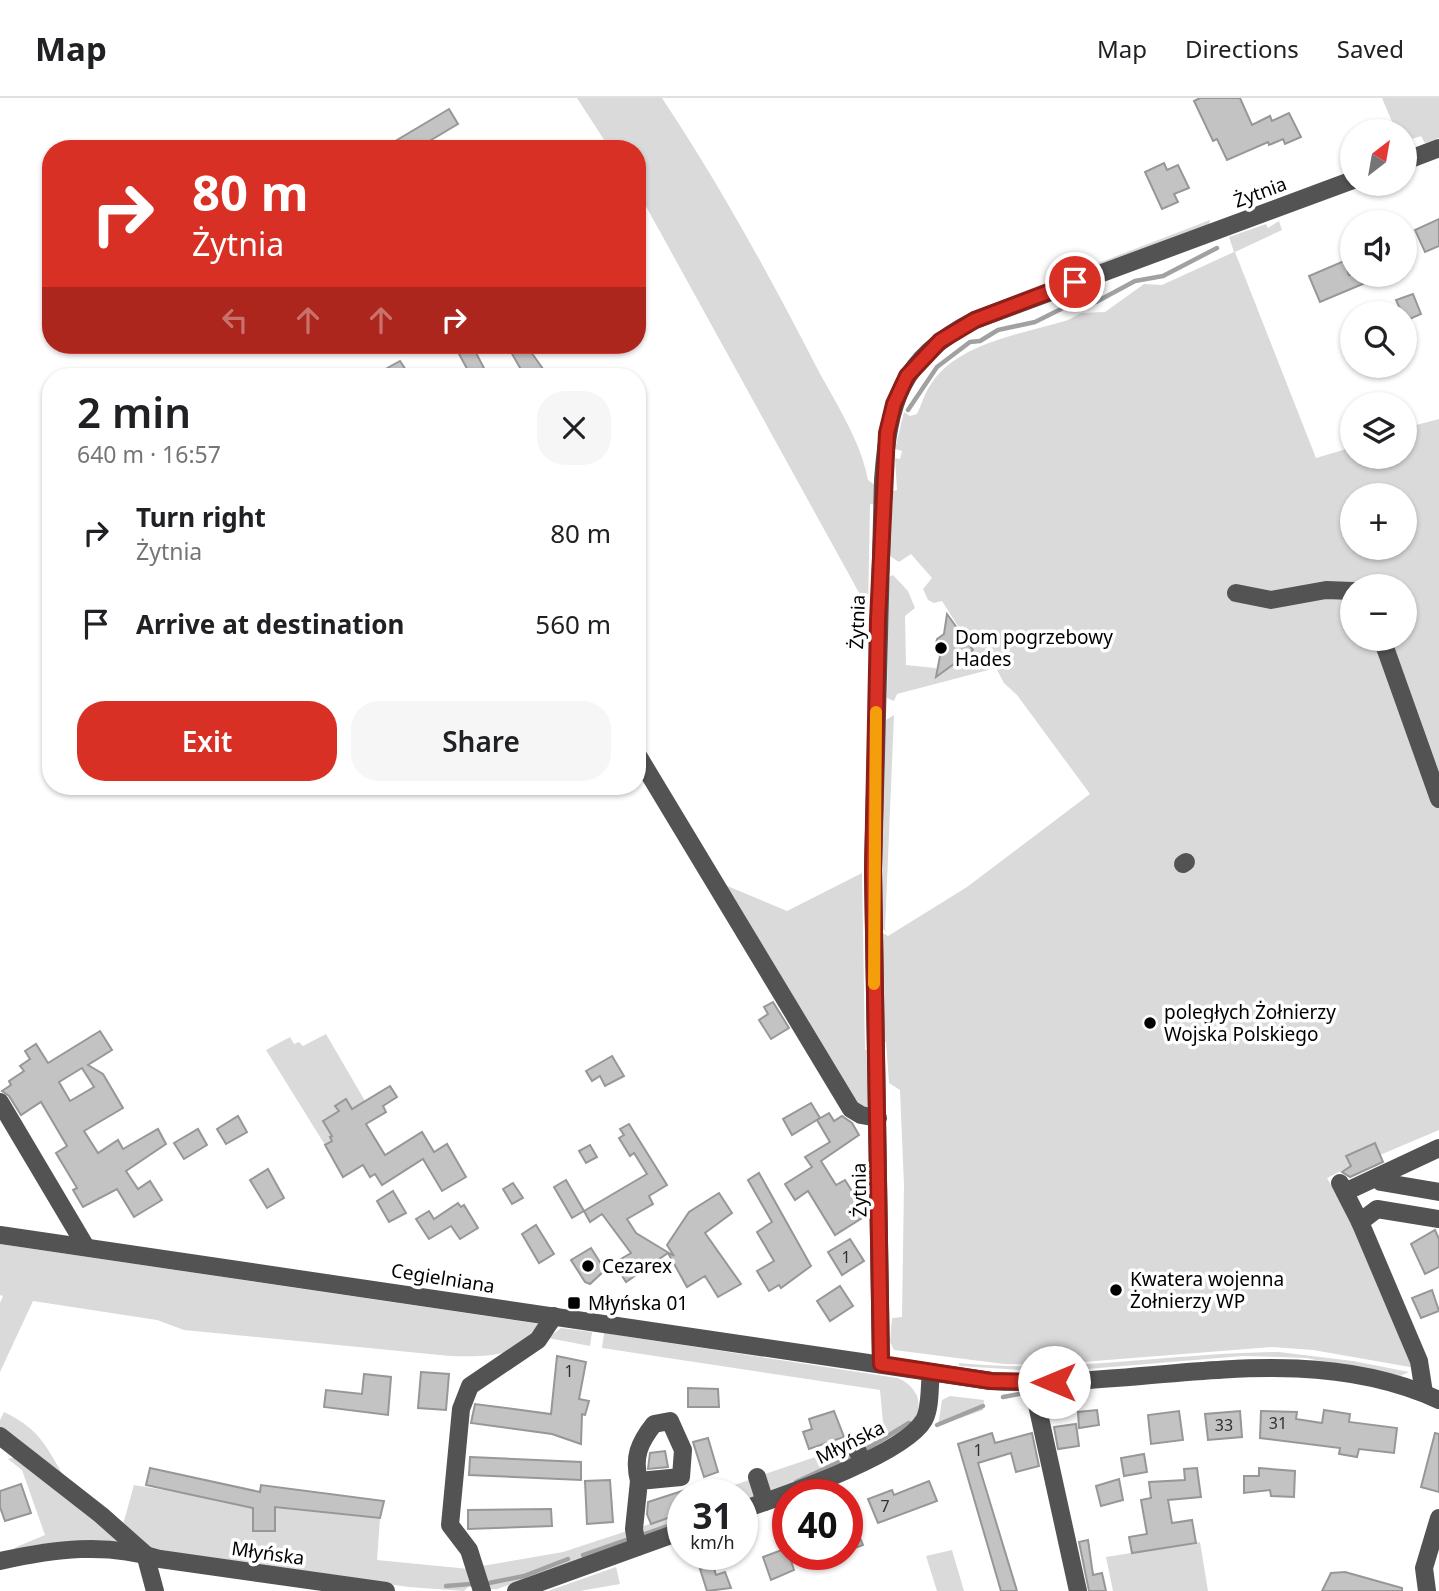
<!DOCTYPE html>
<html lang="en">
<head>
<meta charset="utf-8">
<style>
  body { margin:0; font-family:"Noto Sans",sans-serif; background:#f6f6f6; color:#202124; height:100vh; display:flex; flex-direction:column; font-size:26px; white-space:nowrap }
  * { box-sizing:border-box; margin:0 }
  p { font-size:23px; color:#757577 }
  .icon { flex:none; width:38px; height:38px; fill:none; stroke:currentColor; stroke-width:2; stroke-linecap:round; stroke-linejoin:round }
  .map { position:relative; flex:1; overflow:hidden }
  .side { position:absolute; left:42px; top:270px; width:604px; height:427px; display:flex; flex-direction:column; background:#fff; border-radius:28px; box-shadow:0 2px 5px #0004 }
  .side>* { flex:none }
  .top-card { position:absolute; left:42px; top:42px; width:604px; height:214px; border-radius:28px; box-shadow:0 2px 5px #0004; background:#d93025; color:#fff; overflow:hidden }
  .needle { width:46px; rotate:31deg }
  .tools { position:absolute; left:1340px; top:21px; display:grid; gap:14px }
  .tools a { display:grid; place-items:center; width:77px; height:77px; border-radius:50%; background:#fff; box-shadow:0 2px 5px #0004; font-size:35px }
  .speed { position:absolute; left:667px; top:1381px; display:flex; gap:14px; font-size:35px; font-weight:700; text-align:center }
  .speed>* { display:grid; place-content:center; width:91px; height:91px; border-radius:50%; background:#fff; box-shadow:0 2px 5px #0004; line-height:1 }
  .speed small { font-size:18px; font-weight:400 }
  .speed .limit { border:10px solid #d22; background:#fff; color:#111 }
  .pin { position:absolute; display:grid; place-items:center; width:60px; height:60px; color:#fff; margin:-30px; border:4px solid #fff; border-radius:50%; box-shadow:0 2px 7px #0007 }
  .me { position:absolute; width:77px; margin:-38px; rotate:270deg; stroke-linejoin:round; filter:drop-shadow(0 0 5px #0008) }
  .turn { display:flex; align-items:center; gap:24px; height:147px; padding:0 35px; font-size:32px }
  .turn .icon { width:91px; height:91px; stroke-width:2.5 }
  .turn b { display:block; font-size:49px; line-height:60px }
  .lanes { display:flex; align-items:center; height:66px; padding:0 35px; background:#0003; justify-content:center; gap:35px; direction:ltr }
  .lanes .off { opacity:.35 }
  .round { display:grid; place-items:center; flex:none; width:74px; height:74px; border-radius:28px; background:#f6f6f6 }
  .headline { display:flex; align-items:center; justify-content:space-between; height:119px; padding:0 35px }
  h1 { font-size:42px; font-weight:600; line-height:52px }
  .button { display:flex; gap:14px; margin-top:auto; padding:14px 35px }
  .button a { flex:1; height:80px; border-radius:28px; background:#d93025; color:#fff; font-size:28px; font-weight:600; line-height:80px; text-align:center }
  .button a+a { background:#f6f6f6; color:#202124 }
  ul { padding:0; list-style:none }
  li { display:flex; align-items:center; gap:21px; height:91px; padding:0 35px }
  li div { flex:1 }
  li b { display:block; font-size:26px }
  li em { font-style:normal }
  header { display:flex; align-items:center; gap:42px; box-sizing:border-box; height:98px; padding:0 35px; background:#fff; border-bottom:2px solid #e0e0e0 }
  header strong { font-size:33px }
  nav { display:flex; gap:38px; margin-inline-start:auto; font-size:24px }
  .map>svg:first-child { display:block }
  .green { fill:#dadada; fill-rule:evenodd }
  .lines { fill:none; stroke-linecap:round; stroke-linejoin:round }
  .stream { stroke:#a1a1a1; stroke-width:4.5 }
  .building { fill:#c3c3c3; stroke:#979797; stroke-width:2; fill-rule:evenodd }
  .minor { stroke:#535353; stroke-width:18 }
  .route-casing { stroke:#8d1f18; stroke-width:18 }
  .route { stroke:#d93025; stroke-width:12 }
  .slow { stroke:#f59e0b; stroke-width:12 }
  .poi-dot { fill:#000; stroke:#fff; stroke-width:2.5 }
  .labels { text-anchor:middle; stroke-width:7; stroke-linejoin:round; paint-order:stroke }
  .number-label { font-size:16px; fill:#313131 }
  .street-label { font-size:19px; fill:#000; stroke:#fff }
  .poi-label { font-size:19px; fill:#000; stroke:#fff; text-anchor:start }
</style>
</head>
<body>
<header>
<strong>Map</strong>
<nav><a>Map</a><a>Directions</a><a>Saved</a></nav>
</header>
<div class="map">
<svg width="1439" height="1493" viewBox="0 0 1439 1493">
  <rect width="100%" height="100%" fill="#fff"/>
  <g class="green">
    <path d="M577,0h85c58,87 107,177 155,270 18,34 44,73 51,112l8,6v19l-6,-1 -2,105 -231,-419v-41h-27z"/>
    <polygon points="1382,0 1439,0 1439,40 1425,45 1421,38 1412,41 1415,47 1405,53 1405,33 1396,33"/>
    <polygon points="1210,122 1209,127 981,210"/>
    <path d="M1279,123l3,9 -47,22 81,206 37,-11v10h52v-29l34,-9v711l-59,25 -6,-12 -27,13 4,10 -24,12 28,50 58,137 -3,2 -97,-17 -41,-3 -228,18 -40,-1 -110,-14 -4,-8 2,-24 10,-1 2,-132 -4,-95 -11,-7 -3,-41h-6l3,-109 5,3 79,-49 123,-93 -73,-99 -13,-12 -8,-15 -99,26 -3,7 -7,-3 2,-121 4,-2 15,16 7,17 -10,8 1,49 29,3 8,4 30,-22 -31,-49 -8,2 -6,-3 -5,-11 9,-11 -21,-24 -12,8 -11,-7 1,-40 3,-1 1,-23 4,-1 -2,-32 5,1 2,-8 -7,-2 9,-37 6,4 7,-2c5,-10 8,-22 14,-30 27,-42 93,-50 137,-64l13,-7 24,-1 39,-28 18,1 72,-33 -5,-15 37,-13 2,4zM1353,397h52v53h-52zM1353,488h52v53h-52z"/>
    <polygon points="894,617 885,831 886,833 879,829 884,627 886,622"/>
    <polygon points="862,775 865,952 870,953 872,1004 862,1013 725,787 787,813"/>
    <polygon points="326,936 365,1003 352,1011 346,1001 335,1008 339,1013 330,1040 332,1043 325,1047 266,952 290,939 294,946 299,944 303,948"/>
    <path d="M0,1146l540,80c-18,34 -55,33 -90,32l-266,-26 -27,-10 -124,-19 -33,71v-69l3,-7 -3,-1z"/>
    <polygon points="561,1230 592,1234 590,1248 548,1240"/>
    <path d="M604,1235l293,45c9,3 16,9 20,18 10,30 -32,46 -52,58l-6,-12 25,-9 -4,-43 -278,-42z"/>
    <path d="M1279,1254l74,9 56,11 -9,4 -94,-18 -26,-1 -37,-1 -192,16 -92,-6v-3c110,11 211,-10 320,-11z"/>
    <polygon points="950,1298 984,1302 983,1312 938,1328 942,1302"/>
    <path d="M4,1314c39,19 42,36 64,71l-68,-50v-13z"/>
    <polygon points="848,1348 853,1359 769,1396 762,1377"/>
    <polygon points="15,1359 135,1450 16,1455 14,1450 45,1437 22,1372 8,1361"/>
    <polygon points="752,1381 757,1398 742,1405 742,1396 718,1396 717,1393"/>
    <polygon points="134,1387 258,1408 380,1420 377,1462 469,1471 471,1486 464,1493 409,1489 154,1454 122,1430"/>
    <polygon points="682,1415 682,1426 651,1438 642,1437 641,1429"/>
    <polygon points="627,1433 626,1442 618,1449 497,1491 491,1491 482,1468 563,1454"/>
    <polygon points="1200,1444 1208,1493 1113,1493 1106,1459"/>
    <polygon points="952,1452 964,1493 937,1493 926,1458"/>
    <polygon points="616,1469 620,1486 580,1493 548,1493"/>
  </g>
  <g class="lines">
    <g class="stream">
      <polyline points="908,312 937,269 970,244 980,243 998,232 1035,224 1073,205 1096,204 1135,183 1163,178 1217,150"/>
      <polyline points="1003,1299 1019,1296"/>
      <polyline points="937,1327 983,1308"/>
      <polyline points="863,1353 909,1325"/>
      <polyline points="796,1384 852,1358"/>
      <polyline points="642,1437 682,1423"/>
      <polyline points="583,1457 626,1442"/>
      <polyline points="489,1485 524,1478 568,1461"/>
      <polyline points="446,1488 471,1486"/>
    </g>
  </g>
  <g class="building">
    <polygon points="1200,0 1240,0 1252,27 1270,18 1272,23 1289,15 1301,39 1285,46 1283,41 1269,47 1268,44 1227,62 1217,41 1213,43 1194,3"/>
    <polygon points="449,11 458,26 416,51 382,51"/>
    <polygon points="1164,65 1167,72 1178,67 1189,90 1174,96 1178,104 1162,111 1145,74"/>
    <polygon points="1439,121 1439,148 1425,154 1415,132"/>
    <polygon points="1344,163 1349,177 1384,177 1320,204 1309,178"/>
    <polygon points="1413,196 1421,216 1405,223 1405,215 1402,215 1396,202"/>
    <polygon points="507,247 526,247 548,278 517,278 523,275"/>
    <polygon points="473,249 488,278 471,278 459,256"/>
    <polygon points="400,263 410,278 373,278"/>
    <polygon points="947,516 973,552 936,579 940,558 935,551 937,541 944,536"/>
    <polygon points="773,904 789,930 771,941 759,922 768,916 764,909"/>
    <path d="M100,933l12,19 -24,15 15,9 20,34 -39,23 14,22 20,-13 5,9 35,-20 8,15 -40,27 12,18 12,-8 12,19 -28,17 -17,-28 -34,18 -10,-17 4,-2 -21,-35 11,-7 -26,-44 -20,13 -12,-19 -7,-5 9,-6 -2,-4 15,-10 -4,-5 10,-7 -5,-8 11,-7 12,19zM82,970l12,19 -24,14 -11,-19z"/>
    <polygon points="612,958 624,978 605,988 600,978 592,983 586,973"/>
    <polygon points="390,988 397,999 383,1008 386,1014 366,1026 385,1057 422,1034 434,1054 447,1046 466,1079 442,1093 423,1061 382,1087 375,1076 370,1079 363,1067 343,1079 325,1047 332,1043 330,1039 332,1038 323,1023 339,1013 335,1008 346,1001 352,1011"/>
    <polygon points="811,1005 820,1020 792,1037 783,1021"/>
    <polygon points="829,1015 834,1023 842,1018 852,1025 859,1037 821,1063 836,1087 845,1082 867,1117 835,1137 808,1093 795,1102 785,1086 812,1069 805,1059 830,1044 817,1022"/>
    <polygon points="238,1018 247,1034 226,1046 217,1031"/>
    <polygon points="629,1026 667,1087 649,1098 653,1106 627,1121 636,1135 674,1158 667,1147 689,1114 719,1095 732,1115 705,1135 741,1186 718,1199 705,1178 687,1189 668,1155 626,1184 614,1165 631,1155 602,1116 590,1124 584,1113 647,1076 634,1055 630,1058 619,1040 624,1037 620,1031"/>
    <polygon points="198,1031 207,1047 184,1061 174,1045"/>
    <polygon points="1375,1045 1383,1064 1350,1079 1342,1074 1351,1068 1346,1058"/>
    <polygon points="590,1047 597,1059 586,1065 579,1053"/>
    <polygon points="268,1071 284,1100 267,1110 250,1082"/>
    <polygon points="759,1075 811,1168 781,1190 779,1187 769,1193 757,1173 774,1163 757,1134 772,1124 748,1082"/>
    <polygon points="566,1082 584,1113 572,1120 554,1089"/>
    <polygon points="513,1085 523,1100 512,1106 503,1091"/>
    <polygon points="393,1093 406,1115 389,1124 377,1103"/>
    <polygon points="458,1105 461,1109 464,1107 478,1130 460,1141 451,1128 429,1141 416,1121 429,1113 434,1121"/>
    <polygon points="536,1127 554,1156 539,1165 522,1136"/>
    <polygon points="1435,1132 1439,1141 1439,1169 1425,1176 1411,1146"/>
    <polygon points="850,1141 864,1163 842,1177 828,1154"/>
    <polygon points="591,1150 605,1172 590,1186 585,1184 571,1162"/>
    <polygon points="840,1188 853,1208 830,1223 817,1203"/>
    <polygon points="1432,1192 1439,1213 1421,1220 1412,1200"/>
    <polygon points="557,1258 586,1264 579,1301 589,1303 585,1317 582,1316 581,1346 552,1336 471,1325 475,1306 551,1316"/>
    <polygon points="421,1274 449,1276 446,1312 418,1310"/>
    <polygon points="364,1276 391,1279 388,1317 324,1309 326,1292 362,1296"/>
    <polygon points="688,1290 718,1291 719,1309 688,1309"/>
    <polygon points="1097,1312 1099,1327 1079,1330 1078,1314"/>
    <polygon points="1324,1312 1350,1316 1349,1324 1397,1330 1394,1355 1359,1351 1357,1359 1339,1356 1340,1350 1260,1340 1261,1313 1297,1314 1296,1321 1322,1325"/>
    <polygon points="834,1313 844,1339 809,1351 803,1334 812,1331 809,1321"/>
    <polygon points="1179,1313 1183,1342 1151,1346 1148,1317"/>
    <polygon points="1240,1313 1242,1339 1208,1342 1205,1316"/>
    <polygon points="1076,1326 1079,1348 1058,1351 1054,1329"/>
    <polygon points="992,1335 995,1345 1032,1335 1039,1368 1016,1374 1011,1355 978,1365 1017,1493 1001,1493 958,1346"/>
    <polygon points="1435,1335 1439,1336 1439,1394 1421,1389"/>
    <polygon points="708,1340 718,1374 704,1379 693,1344"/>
    <polygon points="665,1353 668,1369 648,1371 650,1355"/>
    <polygon points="1144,1356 1147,1374 1124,1378 1121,1360"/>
    <polygon points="470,1359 581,1364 581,1382 469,1377"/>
    <polygon points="150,1370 260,1394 261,1387 384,1403 380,1420 275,1409 275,1433 253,1433 253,1410 146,1387"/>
    <polygon points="1197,1370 1201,1399 1168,1402 1172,1425 1192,1422 1196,1445 1132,1455 1129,1439 1147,1436 1141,1402 1151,1400 1149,1384 1185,1382 1184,1371"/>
    <polygon points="1259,1370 1295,1373 1294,1399 1271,1398 1270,1392 1244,1395 1244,1378 1259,1378"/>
    <polygon points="1119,1381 1123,1402 1101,1408 1096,1388"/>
    <polygon points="610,1382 613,1424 587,1426 585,1383"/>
    <polygon points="713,1383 718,1396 682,1396 682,1415 651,1426 647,1416 648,1404"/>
    <polygon points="929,1383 937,1403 878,1425 868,1401 892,1392 894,1397"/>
    <polygon points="21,1386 31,1415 5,1423 0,1409 0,1393"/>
    <polygon points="847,1410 863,1447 847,1453"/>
    <polygon points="551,1411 552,1428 468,1431 468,1412"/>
    <polygon points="1088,1442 1093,1477 1102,1475 1106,1493 1089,1493 1079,1444"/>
    <polygon points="787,1450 794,1472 771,1482 763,1459"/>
    <polygon points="713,1467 716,1477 725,1474 731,1490 707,1493 700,1471"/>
    <polygon points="1345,1474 1402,1490 1402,1493 1322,1493 1331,1475"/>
  </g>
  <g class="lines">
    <g class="minor">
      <polyline points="1405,63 1439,50"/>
      <polyline points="1236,495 1271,502 1326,492 1353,493"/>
      <polyline points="1382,541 1439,701"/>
      <polyline points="637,656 851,1011 861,1017 878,1020"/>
      <polyline points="1183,766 1186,764"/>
      <polyline points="0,1004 86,1149"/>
      <polyline points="1378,1079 1381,1084 1439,1094"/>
      <polyline points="1340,1085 1360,1124 1419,1263 1424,1295"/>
      <polyline points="1345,1094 1439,1050"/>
      <polyline points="1360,1124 1377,1111 1439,1121"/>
      <path d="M0,1137l991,146c150,10 305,-46 448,19"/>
      <path d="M881,1266l-8,-494 10,-390c6,-79 17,-121 92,-160l378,-140"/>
      <polyline points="1032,1284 1078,1493"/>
      <polyline points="0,1338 101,1417 145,1456 155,1493"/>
      <polyline points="854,1346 863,1364"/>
      <polyline points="757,1379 765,1404"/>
      <path d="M742,1412c40,-14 162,-55 182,-90 7,-13 5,-33 7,-47"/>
      <path d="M637,1449l-3,-18 5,-48 42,-4 2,-27 -13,-29 -16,3c-15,19 -21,33 -15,57"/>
      <path d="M0,1463c54,-12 106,-19 160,-2l226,32"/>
      <polyline points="482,1493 469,1452 450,1427 461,1311 470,1288 538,1242 554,1218"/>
      <polyline points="516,1493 682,1433"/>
      <polyline points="1427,1493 1424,1470 1439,1420"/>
    </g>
  </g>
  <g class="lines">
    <defs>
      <polyline id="route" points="1054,1284 991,1283 881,1266 873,772 878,522 887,335 894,306 907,278 940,243 975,222 1075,184"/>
    </defs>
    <use href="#route" class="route-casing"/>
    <use href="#route" class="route"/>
    <polyline class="slow" points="874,886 876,614"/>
  </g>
  <g class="poi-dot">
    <circle cx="941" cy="550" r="7"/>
    <circle cx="1150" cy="925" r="7"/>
    <circle cx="588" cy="1168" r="7"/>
    <circle cx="1116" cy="1192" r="7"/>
    <rect x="567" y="1198" width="14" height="14" rx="3.5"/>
  </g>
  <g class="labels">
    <g class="number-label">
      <text x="846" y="1165">1</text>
      <text x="569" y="1279">1</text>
      <text x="1278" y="1331">31</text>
      <text x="1224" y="1333">33</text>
      <text x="978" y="1358">1</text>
      <text x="885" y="1414">7</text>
    </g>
    <g class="street-label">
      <text transform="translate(1260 94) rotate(-20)" y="7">Żytnia</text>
      <text transform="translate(857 524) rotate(-88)" y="7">Żytnia</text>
      <text transform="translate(859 1092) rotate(-91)" y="7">Żytnia</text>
      <text transform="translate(443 1180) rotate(9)" y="7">Cegielniana</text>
      <text transform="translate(850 1344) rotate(-26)" y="7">Młyńska</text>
      <text transform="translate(268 1455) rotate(8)" y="7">Młyńska</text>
    </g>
    <g class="poi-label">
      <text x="955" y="546">Dom pogrzebowy<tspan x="955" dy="22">Hades</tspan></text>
      <text x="1164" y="921">poległych Żołnierzy<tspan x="1164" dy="22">Wojska Polskiego</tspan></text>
      <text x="602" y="1175">Cezarex</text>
      <text x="1130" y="1188">Kwatera wojenna<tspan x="1130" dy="22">Żołnierzy WP</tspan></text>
      <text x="588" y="1212">Młyńska 01</text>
    </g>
  </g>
</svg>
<div class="tools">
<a><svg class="needle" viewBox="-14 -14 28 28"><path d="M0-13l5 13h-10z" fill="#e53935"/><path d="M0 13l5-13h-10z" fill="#757577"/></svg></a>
<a><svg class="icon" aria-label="sound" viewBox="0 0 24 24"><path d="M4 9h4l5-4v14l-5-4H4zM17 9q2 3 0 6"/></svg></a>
<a><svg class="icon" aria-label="search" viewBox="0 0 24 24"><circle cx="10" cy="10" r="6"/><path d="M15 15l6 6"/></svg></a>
<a><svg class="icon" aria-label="layers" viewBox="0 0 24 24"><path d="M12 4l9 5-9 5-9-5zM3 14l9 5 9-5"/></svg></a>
<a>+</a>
<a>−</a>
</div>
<div class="speed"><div>31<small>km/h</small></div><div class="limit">40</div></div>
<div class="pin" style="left:1075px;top:184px;background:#d93025"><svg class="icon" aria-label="arrive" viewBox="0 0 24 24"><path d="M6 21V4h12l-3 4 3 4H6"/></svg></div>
<svg class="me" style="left:1054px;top:1284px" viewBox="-20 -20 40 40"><circle r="19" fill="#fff"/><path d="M0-13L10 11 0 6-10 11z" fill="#d93025"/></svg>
<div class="top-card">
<div class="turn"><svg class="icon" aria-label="right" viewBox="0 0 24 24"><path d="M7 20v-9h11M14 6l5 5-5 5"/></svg><div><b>80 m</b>Żytnia</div></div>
<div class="lanes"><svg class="icon off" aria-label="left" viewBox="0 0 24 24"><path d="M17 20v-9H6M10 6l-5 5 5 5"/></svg><svg class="icon off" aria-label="ahead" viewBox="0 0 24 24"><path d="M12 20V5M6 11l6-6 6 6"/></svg><svg class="icon off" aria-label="ahead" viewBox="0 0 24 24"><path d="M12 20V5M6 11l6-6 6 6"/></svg><svg class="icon" aria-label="right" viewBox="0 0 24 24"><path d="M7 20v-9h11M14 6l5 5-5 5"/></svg></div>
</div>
<section class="side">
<div class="headline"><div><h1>2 min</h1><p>640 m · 16:57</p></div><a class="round"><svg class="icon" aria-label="close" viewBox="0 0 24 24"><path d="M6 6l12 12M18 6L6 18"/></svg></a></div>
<ul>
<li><svg class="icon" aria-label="right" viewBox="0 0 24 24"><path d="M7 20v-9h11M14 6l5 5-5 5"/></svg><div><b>Turn right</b><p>Żytnia</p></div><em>80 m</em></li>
<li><svg class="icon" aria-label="arrive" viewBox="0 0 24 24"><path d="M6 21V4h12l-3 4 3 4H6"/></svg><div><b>Arrive at destination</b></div><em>560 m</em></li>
</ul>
<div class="button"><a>Exit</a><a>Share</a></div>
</section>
</div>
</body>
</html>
